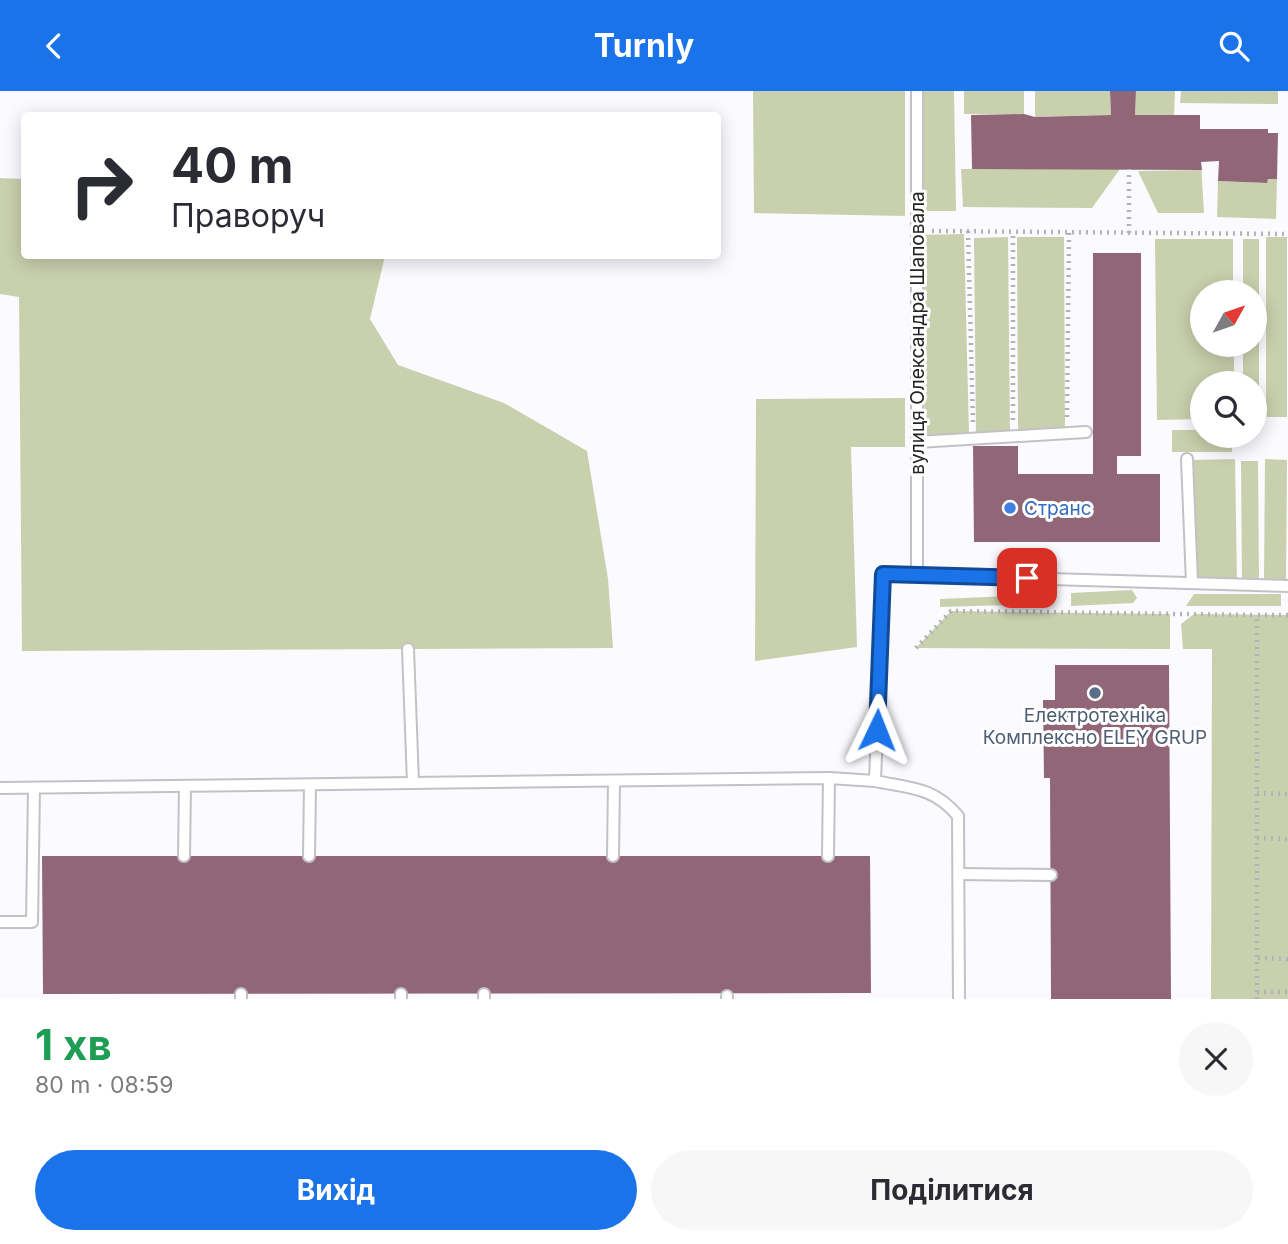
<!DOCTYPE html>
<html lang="uk">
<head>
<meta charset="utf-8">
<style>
  body { margin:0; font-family:Inter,sans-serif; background:#f7f7f7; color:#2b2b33; height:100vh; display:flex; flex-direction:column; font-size:26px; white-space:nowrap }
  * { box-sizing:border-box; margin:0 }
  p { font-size:23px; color:#7c7c81 }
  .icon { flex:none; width:38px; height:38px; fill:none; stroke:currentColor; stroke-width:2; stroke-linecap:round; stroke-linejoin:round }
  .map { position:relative; height:908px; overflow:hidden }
  .sheet { display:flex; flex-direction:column; background:#fff; flex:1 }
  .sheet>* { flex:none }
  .banner { position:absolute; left:21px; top:21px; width:700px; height:147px; border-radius:7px; box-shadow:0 4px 18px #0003; background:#fff; color:#2b2b33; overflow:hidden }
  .needle { width:46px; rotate:50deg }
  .tools { position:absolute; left:1190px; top:189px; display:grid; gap:14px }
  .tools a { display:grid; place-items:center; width:77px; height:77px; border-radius:50%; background:#fff; box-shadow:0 4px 18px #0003; font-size:35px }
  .pin { position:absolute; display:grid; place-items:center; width:60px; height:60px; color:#fff; margin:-30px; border-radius:14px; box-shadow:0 4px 10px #0006 }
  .me { position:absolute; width:77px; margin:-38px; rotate:2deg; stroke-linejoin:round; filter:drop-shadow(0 0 5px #0008) }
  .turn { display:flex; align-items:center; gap:24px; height:147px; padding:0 35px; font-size:32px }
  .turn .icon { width:91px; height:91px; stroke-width:2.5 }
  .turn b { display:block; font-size:49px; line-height:60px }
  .round { display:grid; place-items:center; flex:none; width:74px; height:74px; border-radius:37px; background:#f7f7f7 }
  .head { display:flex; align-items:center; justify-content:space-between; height:119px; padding:0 35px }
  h1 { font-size:42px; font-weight:700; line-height:52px; color:#1e9e55 }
  .cta { display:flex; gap:14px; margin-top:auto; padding:14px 35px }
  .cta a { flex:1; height:80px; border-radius:42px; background:#1a73e8; color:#fff; font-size:28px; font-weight:700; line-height:80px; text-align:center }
  .cta a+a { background:#f7f7f7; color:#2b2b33 }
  header { display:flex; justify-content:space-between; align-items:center; height:91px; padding:0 35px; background:#1a73e8; color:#fff; font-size:32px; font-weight:700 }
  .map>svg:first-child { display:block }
  .green { fill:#c9d0ad }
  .building { fill:#916778 }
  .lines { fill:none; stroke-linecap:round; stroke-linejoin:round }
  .service-casing { stroke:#c3c1c6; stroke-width:14 }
  .path { stroke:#b3b2b6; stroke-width:4.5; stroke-dasharray:2 5; stroke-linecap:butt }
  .service { stroke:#fff; stroke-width:10 }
  .route-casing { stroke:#114b97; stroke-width:18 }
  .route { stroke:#1a73e8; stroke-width:12 }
  .shop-dot { fill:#3f7fe0; stroke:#fff; stroke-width:2.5 }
  .service-dot { fill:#5c6f8a; stroke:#fff; stroke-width:2.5 }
  .labels { text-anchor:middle; stroke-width:6; stroke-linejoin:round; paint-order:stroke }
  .street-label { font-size:19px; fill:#242425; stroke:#fff }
  .shop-label { font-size:19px; fill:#366cbe; stroke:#fff; text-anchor:start }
  .service-label { font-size:19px; fill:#4e5e75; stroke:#fff }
</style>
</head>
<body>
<header><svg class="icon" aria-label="back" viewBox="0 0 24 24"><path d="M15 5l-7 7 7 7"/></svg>Turnly<svg class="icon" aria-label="search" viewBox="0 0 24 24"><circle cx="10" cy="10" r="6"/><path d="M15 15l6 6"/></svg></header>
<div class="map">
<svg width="1288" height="908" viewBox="0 0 1288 908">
  <rect width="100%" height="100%" fill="#fbfaff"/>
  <g class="green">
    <polygon points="753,0 905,0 905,125 754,122"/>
    <polygon points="920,0 954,0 956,120 919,120"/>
    <rect x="964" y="0" width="60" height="23"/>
    <polygon points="1035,0 1110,0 1111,24 1035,26"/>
    <polygon points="1136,0 1175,0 1174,25 1135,24"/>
    <polygon points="1181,0 1278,0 1278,13 1180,12"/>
    <polygon points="1201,71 1204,122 1158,122 1138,80 1201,79"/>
    <polygon points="961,78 1120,78 1092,117 963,116"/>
    <polygon points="0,87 24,88 24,164 385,165 370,228 398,274 504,312 587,360 608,488 613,557 22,560 19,206 0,203"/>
    <polygon points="1268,88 1277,88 1276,128 1217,126 1218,90 1267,92"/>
    <polygon points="964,143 969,343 925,344 920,144"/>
    <polygon points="1008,146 1010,343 976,344 974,147"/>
    <polygon points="1017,146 1064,146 1065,340 1018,340"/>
    <rect x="1266" y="146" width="21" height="180"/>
    <polygon points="1155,148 1233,148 1233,201 1202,201 1202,254 1234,254 1234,292 1202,292 1202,328 1157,329"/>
    <polygon points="1243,148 1259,148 1259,327 1255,327 1255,292 1243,292 1243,254 1255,254 1255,201 1243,201"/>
    <polygon points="905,307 905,356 851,356 857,556 755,570 756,308"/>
    <polygon points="1172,339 1202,339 1202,345 1232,345 1232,361 1172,361"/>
    <polygon points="1235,368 1237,491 1193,492 1191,369"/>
    <polygon points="1265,368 1287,369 1286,491 1264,490"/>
    <polygon points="1241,370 1258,370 1259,491 1242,491"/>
    <polygon points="1132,499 1137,507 1133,512 1071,515 1071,502"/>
    <polygon points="1194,503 1281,503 1281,515 1186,515"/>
    <polygon points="1010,505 1010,514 940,516 940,508"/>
    <polygon points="951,520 1170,523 1170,558 916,557"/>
    <polygon points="1194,523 1288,524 1288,908 1211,908 1212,558 1183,558 1181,533"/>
  </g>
  <g class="building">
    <polygon points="1110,0 1136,0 1135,24 1200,24 1200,38 1268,38 1268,42 1278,42 1277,88 1268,88 1267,92 1218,90 1219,70 1201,71 1202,79 972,78 971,24 1024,23 1035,26 1111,24"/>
    <polygon points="1093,162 1141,162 1141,365 1117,365 1117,383 1160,383 1160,451 974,451 973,355 1018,355 1018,383 1093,383"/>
    <polygon points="1055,574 1169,574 1171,908 1051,908 1050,687 1044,687 1043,609 1055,609"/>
    <polygon points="42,765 870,765 871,902 43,903"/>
  </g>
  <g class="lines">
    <defs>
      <g id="service">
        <polyline points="917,0 917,484"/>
        <polyline points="917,351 1086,341"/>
        <polyline points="1187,368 1192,492"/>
        <polyline points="408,558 413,692"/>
        <polyline points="0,697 829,687 875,690"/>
        <polyline points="184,765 185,695"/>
        <polyline points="309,765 310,694"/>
        <polyline points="613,765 614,690"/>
        <polyline points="828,765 829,687"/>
        <polyline points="959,783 1051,784"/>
        <polyline points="0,831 32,831 34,697"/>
        <polyline points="241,903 241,908"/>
        <polyline points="401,908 401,903"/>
        <polyline points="484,908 484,903"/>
        <polyline points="727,908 727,905"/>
        <path d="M959,908l-1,-183c-24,-29 -48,-28 -83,-35l8,-207 405,12"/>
      </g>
    </defs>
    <use href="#service" class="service-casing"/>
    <g class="path">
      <polyline points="932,140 1288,143"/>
      <polyline points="968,140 973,332"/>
      <polyline points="1129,142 1129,78"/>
      <polyline points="1067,326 1069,141"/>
      <polyline points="1013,329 1013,141"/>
      <polyline points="916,557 951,520 1257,524"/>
      <polyline points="1257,702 1288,703"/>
      <polyline points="1257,747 1288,748"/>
      <polyline points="1258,867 1288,868"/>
      <polyline points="1257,901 1288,901"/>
      <polyline points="1257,908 1257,524 1288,524"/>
    </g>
    <use href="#service" class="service"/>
  </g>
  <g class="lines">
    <defs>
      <polyline id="route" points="877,639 883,483 1027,487"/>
    </defs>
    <use href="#route" class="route-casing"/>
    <use href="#route" class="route"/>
  </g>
  <circle class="shop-dot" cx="1010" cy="417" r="7"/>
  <circle class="service-dot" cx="1095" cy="602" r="7"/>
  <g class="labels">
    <g class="street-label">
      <text transform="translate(917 242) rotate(-90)" y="7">вулиця Олександра Шаповала</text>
    </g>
    <g class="shop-label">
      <text x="1024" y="424">Странс</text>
    </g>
    <g class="service-label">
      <text x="1095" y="631">Електротехніка<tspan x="1095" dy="22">Комплексно ELEY GRUP</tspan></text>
    </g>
  </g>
</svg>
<div class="tools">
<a><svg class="needle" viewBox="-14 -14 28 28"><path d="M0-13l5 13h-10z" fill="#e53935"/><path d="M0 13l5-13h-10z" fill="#7c7c81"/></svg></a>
<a><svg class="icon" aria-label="search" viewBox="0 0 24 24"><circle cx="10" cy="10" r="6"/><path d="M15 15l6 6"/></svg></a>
</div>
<div class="pin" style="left:1027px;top:487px;background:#d93025"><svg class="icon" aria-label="arrive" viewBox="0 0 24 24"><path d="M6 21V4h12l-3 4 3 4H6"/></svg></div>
<svg class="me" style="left:877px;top:639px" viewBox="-20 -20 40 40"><path d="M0-17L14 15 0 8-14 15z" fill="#1a73e8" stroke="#fff" stroke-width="4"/></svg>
<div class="banner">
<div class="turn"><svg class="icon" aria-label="right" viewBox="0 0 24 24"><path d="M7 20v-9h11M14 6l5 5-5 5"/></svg><div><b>40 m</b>Праворуч</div></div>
</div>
</div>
<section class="sheet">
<div class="head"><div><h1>1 хв</h1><p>80 m · 08:59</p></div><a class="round"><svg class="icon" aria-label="close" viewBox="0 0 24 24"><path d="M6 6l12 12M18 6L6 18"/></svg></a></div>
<div class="cta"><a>Вихід</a><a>Поділитися</a></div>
</section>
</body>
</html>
